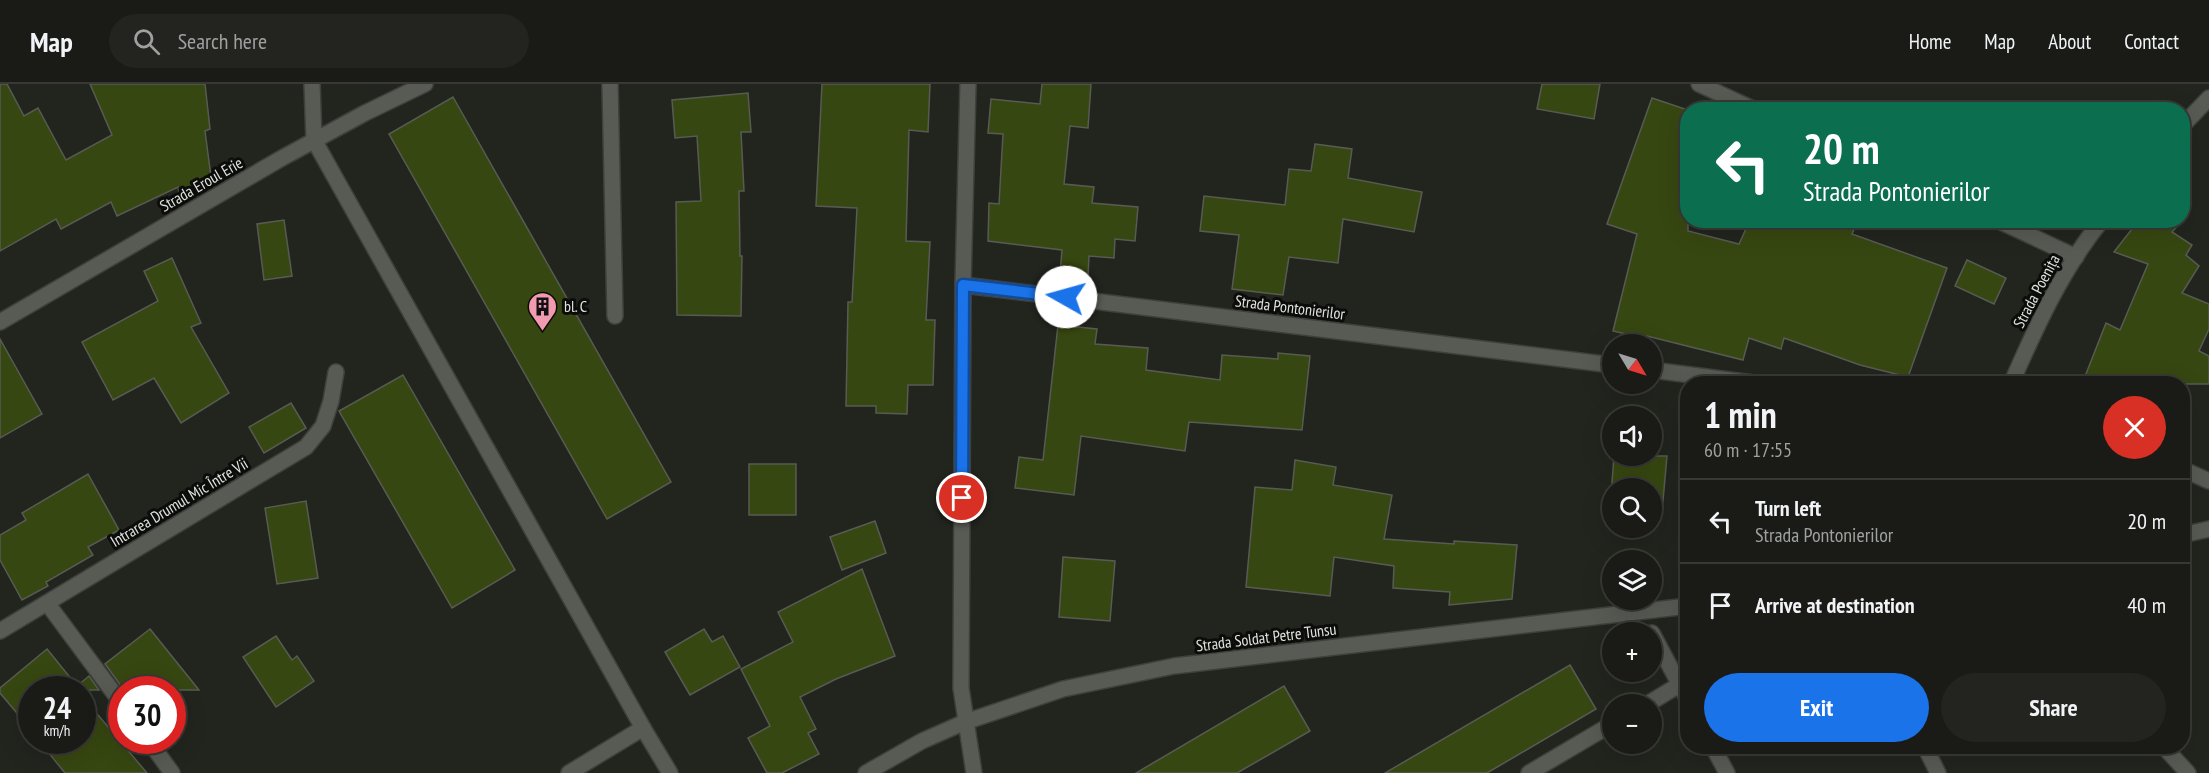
<!DOCTYPE html>
<html lang="en">
<head>
<meta charset="utf-8">
<style>
  body { margin:0; font-family:"PT Sans Narrow",sans-serif; background:#23241f; color:#f1f3f6; height:100vh; display:flex; flex-direction:column; font-size:22px; white-space:nowrap }
  * { box-sizing:border-box; margin:0 }
  p { font-size:20px; color:#9fa1a1 }
  .icon { flex:none; width:33px; height:33px; fill:none; stroke:currentColor; stroke-width:2; stroke-linecap:round; stroke-linejoin:round }
  .map { position:relative; flex:1; overflow:hidden }
  .side { position:absolute; left:1680px; top:292px; width:510px; height:378px; display:flex; flex-direction:column; background:#1a1b16; border-radius:24px; box-shadow:0 6px 24px #0002,0 0 0 2px #383935 }
  .side>* { flex:none }
  .hud { position:absolute; left:1680px; top:18px; width:510px; height:126px; border-radius:24px; box-shadow:0 6px 24px #0002,0 0 0 2px #383935; background:#0b6e4f; color:#fff; overflow:hidden }
  .needle { width:39px; rotate:128deg }
  .fabs { position:absolute; left:1602px; top:250px; display:grid; gap:12px }
  .fabs a { display:grid; place-items:center; width:60px; height:60px; border-radius:50%; background:#1a1b16; box-shadow:0 6px 24px #0002,0 0 0 2px #383935; font-size:30px }
  .speed { position:absolute; left:18px; top:592px; display:flex; gap:12px; font-size:30px; font-weight:700; text-align:center }
  .speed>* { display:grid; place-content:center; width:78px; height:78px; border-radius:50%; background:#1a1b16; box-shadow:0 6px 24px #0002,0 0 0 2px #383935; line-height:1 }
  .speed small { font-size:15px; font-weight:400 }
  .speed .limit { border:9px solid #d22; background:#fff; color:#111 }
  .pin { position:absolute; display:grid; place-items:center; width:51px; height:51px; color:#fff; margin:-26px; border:3px solid #fff; border-radius:50%; box-shadow:0 2px 6px #0007 }
  .me { position:absolute; width:66px; margin:-33px; rotate:277deg; stroke-linejoin:round; filter:drop-shadow(0 0 4px #0008) }
  .turn { display:flex; align-items:center; gap:21px; height:126px; padding:0 24px; font-size:27px }
  .turn .icon { width:78px; height:78px; stroke-width:2.5 }
  .turn b { display:block; font-size:42px; line-height:51px }
  .round { display:grid; place-items:center; flex:none; width:63px; height:63px; border-radius:32px; background:#23241f }
  .overview { display:flex; align-items:center; justify-content:space-between; height:102px; padding:0 24px }
  h1 { font-size:36px; font-weight:700; line-height:45px }
  .action { display:flex; gap:12px; margin-top:auto; padding:12px 24px }
  .action a { flex:1; height:69px; border-radius:36px; background:#1a73e8; color:#fff; font-size:24px; font-weight:700; line-height:69px; text-align:center }
  .action a+a { background:#23241f; color:#f1f3f6 }
  ul { padding:0; list-style:none }
  li { display:flex; align-items:center; gap:18px; height:84px; padding:0 24px; border-top:2px solid #383935 }
  li div { flex:1 }
  li b { display:block; font-size:22px }
  li em { font-style:normal }
  header { display:flex; align-items:center; gap:36px; box-sizing:border-box; height:84px; padding:0 30px; background:#1a1b16; border-bottom:2px solid #383935 }
  header strong { font-size:28px }
  nav { display:flex; gap:33px; margin-inline-start:auto; font-size:21px }
  .search { width:420px; height:54px; background:#23241f; display:flex; align-items:center; gap:15px; box-sizing:border-box; padding:0 21px; border-radius:33px; color:#9fa1a1; font-size:22px }
  .map>svg:first-child { display:block }
  .building { fill:#374711; stroke:#585b54; stroke-width:1.5 }
  .lines { fill:none; stroke-linecap:round; stroke-linejoin:round }
  .minor-casing { stroke:#3e403c; stroke-width:18 }
  .minor { stroke:#585b53; stroke-width:15 }
  .route-casing { stroke:#114b97; stroke-width:15 }
  .route { stroke:#1a73e8; stroke-width:10 }
  .labels { text-anchor:middle; stroke-width:6; stroke-linejoin:round; paint-order:stroke }
  .street-label { font-size:16px; fill:#e1e3df; stroke:#0c0d0a }
  .poi-label { font-size:16px; fill:#e1e3df; stroke:#0c0d0a; text-anchor:start }
</style>
</head>
<body>
<header>
<strong>Map</strong>
<div class="search"><svg class="icon" aria-label="search" viewBox="0 0 24 24"><circle cx="10" cy="10" r="6"/><path d="M15 15l6 6"/></svg>Search here</div>
<nav><a>Home</a><a>Map</a><a>About</a><a>Contact</a></nav>
</header>
<div class="map">
<svg width="2209" height="689" viewBox="0 0 2209 689">
  <rect width="100%" height="100%" fill="#22241e"/>
  <g class="building">
    <polygon points="0,0 7,0 24,32 38,24 66,76 112,51 90,0 205,0 210,45 205,47 212,100 180,114 178,103 117,132 111,118 61,145 56,135 0,167"/>
    <polygon points="822,0 930,0 928,48 909,46 906,157 930,158 926,236 935,236 933,301 908,301 907,330 876,329 876,322 846,322 848,218 852,218 857,124 816,122"/>
    <polygon points="1042,0 1091,0 1088,44 1070,42 1064,100 1094,103 1092,119 1138,123 1135,157 1115,155 1114,174 1089,172 1088,192 1060,190 1062,166 988,157 989,119 999,120 1003,50 988,49 991,15 1040,20"/>
    <polygon points="1542,0 1600,0 1594,35 1537,25"/>
    <polygon points="748,9 751,48 741,48 744,107 739,107 740,172 742,172 741,232 677,231 676,118 701,117 697,52 675,54 672,16"/>
    <polygon points="453,13 671,398 607,435 389,50"/>
    <polygon points="1652,14 1688,26 1688,147 1739,160 1750,136 1858,136 1852,150 1947,184 1908,293 1860,281 1784,254 1781,265 1749,254 1743,276 1647,252 1647,255 1613,247 1637,150 1607,140"/>
    <polygon points="1315,60 1352,65 1348,94 1422,108 1414,148 1343,135 1338,179 1289,173 1283,211 1232,205 1239,151 1200,147 1204,112 1285,121 1289,85 1311,87"/>
    <polygon points="284,136 292,192 264,196 257,140"/>
    <polygon points="2139,136 2183,136 2172,148 2192,161 2186,171 2199,182 2182,209 2209,220 2209,245 2199,267 2209,272 2209,300 2082,300 2106,239 2120,246 2148,180 2114,168"/>
    <polygon points="172,174 201,239 191,243 229,309 181,339 154,294 113,316 82,258 158,217 144,187"/>
    <polygon points="1967,176 2006,194 1994,220 1955,202"/>
    <polygon points="1058,241 1097,245 1095,260 1148,264 1146,286 1220,296 1222,271 1278,275 1278,269 1310,272 1302,346 1189,338 1185,367 1081,352 1074,411 1015,404 1019,373 1043,376"/>
    <polygon points="0,255 42,330 0,354"/>
    <polygon points="403,291 515,486 452,524 339,327"/>
    <polygon points="291,319 306,344 264,369 249,343"/>
    <polygon points="1614,372 1667,372 1662,428 1652,427 1652,405 1612,405 1612,424 1610,424"/>
    <polygon points="1295,376 1336,383 1333,401 1392,411 1384,455 1454,460 1454,457 1517,461 1512,515 1449,521 1450,508 1393,504 1394,482 1334,473 1330,512 1246,503 1255,403 1292,406"/>
    <rect x="749" y="380" width="47" height="51"/>
    <polygon points="88,390 119,446 88,463 93,471 46,498 48,502 22,516 0,476 0,451 26,436 22,429"/>
    <polygon points="306,417 318,494 277,500 265,424"/>
    <polygon points="875,437 886,469 842,486 830,453"/>
    <polygon points="1063,473 1115,477 1110,537 1059,533"/>
    <polygon points="862,485 895,572 836,595 800,613 816,645 808,649 819,670 782,689 767,689 748,654 770,642 741,585 793,558 778,528"/>
    <polygon points="150,545 199,606 124,606 105,580"/>
    <polygon points="704,545 712,558 723,552 740,583 690,611 665,568"/>
    <polygon points="276,552 292,576 297,572 314,597 276,623 243,573"/>
    <polygon points="47,565 77,602 89,592 99,606 32,606 32,647 0,609 0,604"/>
    <polygon points="1570,581 1596,625 1487,689 1385,689"/>
    <polygon points="1284,602 1310,647 1237,689 1136,689"/>
    <polygon points="82,612 147,689 65,689 39,657 82,657"/>
  </g>
  <g class="lines">
    <defs>
      <g id="minor">
        <polyline points="312,0 314,56 643,644 670,689"/>
        <polyline points="610,0 615,232"/>
        <polyline points="968,0 963,201 961,604 974,689"/>
        <polyline points="1699,0 1755,26"/>
        <polyline points="2182,42 2209,14"/>
        <polyline points="1997,136 2076,173"/>
        <polyline points="963,201 1612,281"/>
        <polyline points="0,238 282,74 365,29 425,0"/>
        <polyline points="1652,286 1761,300"/>
        <path d="M2011,300c25,-57 51,-115 91,-164"/>
        <polyline points="2182,385 2209,397"/>
        <polyline points="2182,451 2209,445"/>
        <polyline points="47,519 122,620"/>
        <polyline points="0,547 306,363 323,342 331,317 336,288"/>
        <polyline points="1652,549 1688,616"/>
        <polyline points="1646,621 1679,601"/>
        <polyline points="149,657 172,689"/>
        <polyline points="1713,663 1727,689"/>
        <polyline points="1925,663 1938,689"/>
        <polyline points="2164,663 2188,689"/>
        <polyline points="569,689 643,644"/>
        <polyline points="866,689 922,657 965,638 1063,605 1174,582 1688,522"/>
        <polyline points="1529,689 1612,640"/>
      </g>
    </defs>
    <use href="#minor" class="minor-casing"/>
    <use href="#minor" class="minor"/>
  </g>
  <g class="lines">
    <defs>
      <polyline id="route" points="962,414 963,201 1066,213"/>
    </defs>
    <use href="#route" class="route-casing"/>
    <use href="#route" class="route"/>
  </g>
  <defs>
    <symbol id="building-pin" viewBox="-11 -11 22 30"><path d="M0 17L-7.5 6A9.5 9.5 0 1 1 7.5 6Z" fill="#f29aaf" stroke="#0c0d0a"/><path d="M-4-6H4V6H1V3H-1V6H-4ZM-2.5-4.3h1.7v1.8h-1.7ZM.8-4.3h1.7v1.8H.8ZM-2.5-1h1.7V.8h-1.7ZM.8-1h1.7V.8H.8Z" fill="#111"/></symbol>
  </defs>
  <g fill-rule="evenodd">
    <use href="#building-pin" x="526" y="206" width="33" height="45"/>
  </g>
  <g class="labels">
    <g class="street-label">
      <text transform="translate(201 100) rotate(-30)" y="6">Strada Eroul Erie</text>
      <text transform="translate(2036 207) rotate(-62)" y="6">Strada Poenița</text>
      <text transform="translate(1290 223) rotate(7)" y="6">Strada Pontonierilor</text>
      <text transform="translate(179 418) rotate(-31)" y="6">Intrarea Drumul Mic Între Vii</text>
      <text transform="translate(1266 553) rotate(-7)" y="6">Strada Soldat Petre Tunsu</text>
    </g>
    <g class="poi-label">
      <text x="564" y="228">bl. C</text>
    </g>
  </g>
</svg>
<div class="fabs">
<a><svg class="needle" viewBox="-14 -14 28 28"><path d="M0-13l5 13h-10z" fill="#e53935"/><path d="M0 13l5-13h-10z" fill="#9fa1a1"/></svg></a>
<a><svg class="icon" aria-label="sound" viewBox="0 0 24 24"><path d="M4 9h4l5-4v14l-5-4H4zM17 9q2 3 0 6"/></svg></a>
<a><svg class="icon" aria-label="search" viewBox="0 0 24 24"><circle cx="10" cy="10" r="6"/><path d="M15 15l6 6"/></svg></a>
<a><svg class="icon" aria-label="layers" viewBox="0 0 24 24"><path d="M12 4l9 5-9 5-9-5zM3 14l9 5 9-5"/></svg></a>
<a>+</a>
<a>−</a>
</div>
<div class="speed"><div>24<small>km/h</small></div><div class="limit">30</div></div>
<div class="pin" style="left:962px;top:414px;background:#d93025"><svg class="icon" aria-label="arrive" viewBox="0 0 24 24"><path d="M6 21V4h12l-3 4 3 4H6"/></svg></div>
<svg class="me" style="left:1066px;top:213px" viewBox="-20 -20 40 40"><circle r="19" fill="#fff"/><path d="M0-13L10 11 0 6-10 11z" fill="#1a73e8"/></svg>
<div class="hud">
<div class="turn"><svg class="icon" aria-label="left" viewBox="0 0 24 24"><path d="M17 20v-9H6M10 6l-5 5 5 5"/></svg><div><b>20 m</b>Strada Pontonierilor</div></div>
</div>
<section class="side">
<div class="overview"><div><h1>1 min</h1><p>60 m · 17:55</p></div><a class="round" style="background:#d93025;color:#fff"><svg class="icon" aria-label="close" viewBox="0 0 24 24"><path d="M6 6l12 12M18 6L6 18"/></svg></a></div>
<ul>
<li><svg class="icon" aria-label="left" viewBox="0 0 24 24"><path d="M17 20v-9H6M10 6l-5 5 5 5"/></svg><div><b>Turn left</b><p>Strada Pontonierilor</p></div><em>20 m</em></li>
<li><svg class="icon" aria-label="arrive" viewBox="0 0 24 24"><path d="M6 21V4h12l-3 4 3 4H6"/></svg><div><b>Arrive at destination</b></div><em>40 m</em></li>
</ul>
<div class="action"><a>Exit</a><a>Share</a></div>
</section>
</div>
</body>
</html>
